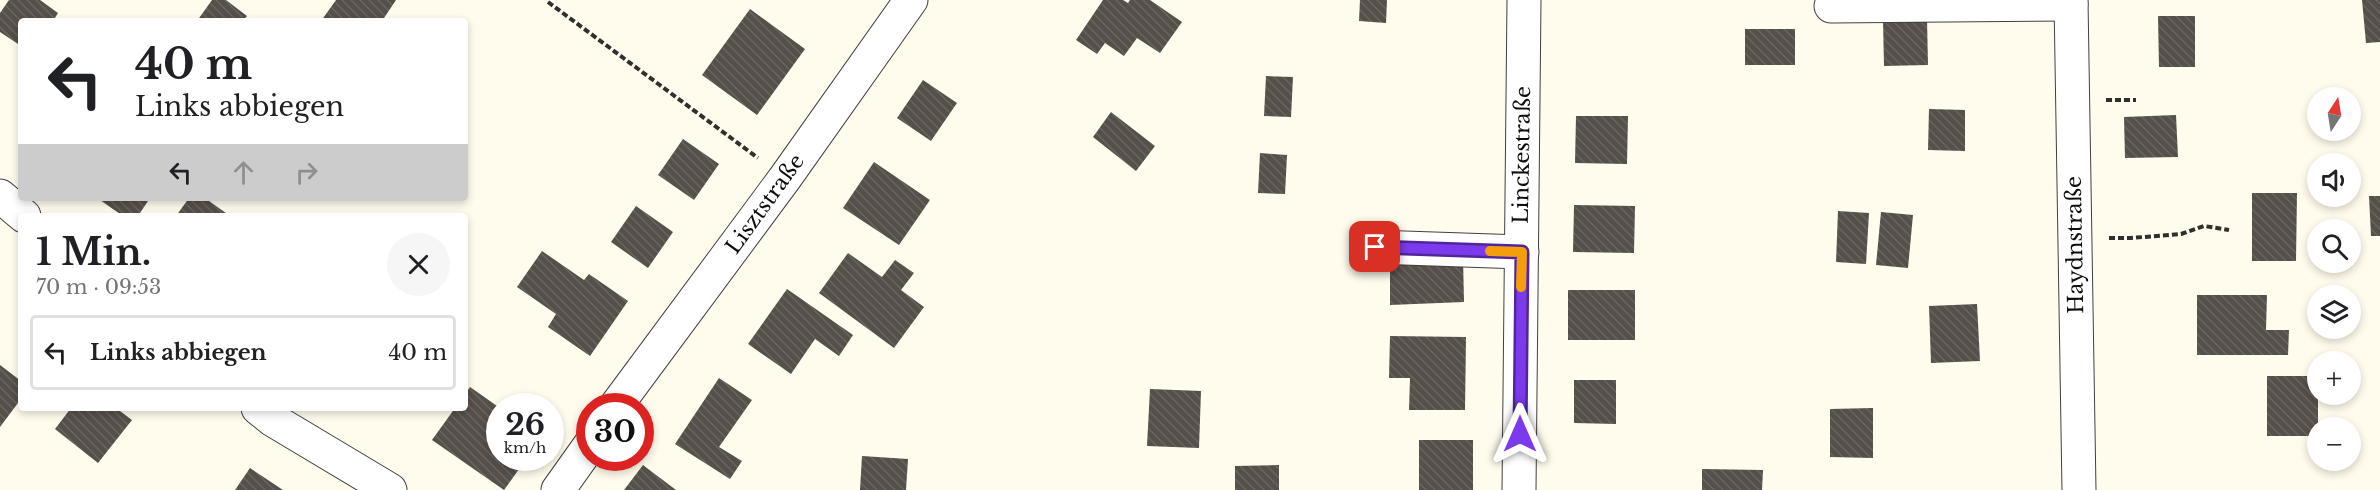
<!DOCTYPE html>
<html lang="de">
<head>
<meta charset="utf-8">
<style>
  body { margin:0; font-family:"Libre Baskerville",serif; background:#f6f6f6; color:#202124; height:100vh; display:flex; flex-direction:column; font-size:22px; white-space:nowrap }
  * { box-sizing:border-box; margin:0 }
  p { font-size:20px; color:#757577 }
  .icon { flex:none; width:33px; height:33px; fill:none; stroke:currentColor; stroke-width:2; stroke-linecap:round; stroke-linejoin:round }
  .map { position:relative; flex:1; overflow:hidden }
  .side { position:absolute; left:18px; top:213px; width:450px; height:198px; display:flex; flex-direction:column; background:#fff; border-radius:6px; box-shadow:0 3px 9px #0003 }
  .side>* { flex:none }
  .guide { position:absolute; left:18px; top:18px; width:450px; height:183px; border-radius:6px; box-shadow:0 3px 9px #0003; background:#fff; color:#202124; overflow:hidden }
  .needle { width:39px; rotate:12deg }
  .buttons { position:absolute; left:2307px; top:87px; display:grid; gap:12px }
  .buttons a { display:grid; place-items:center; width:54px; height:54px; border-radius:50%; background:#fff; box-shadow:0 3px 9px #0003; font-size:30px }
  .speed { position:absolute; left:486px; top:393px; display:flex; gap:12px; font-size:30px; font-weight:700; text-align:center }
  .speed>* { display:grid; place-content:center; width:78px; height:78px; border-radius:50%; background:#fff; box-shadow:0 3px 9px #0003; line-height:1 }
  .speed small { font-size:15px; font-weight:400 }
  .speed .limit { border:9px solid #d22; background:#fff; color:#111 }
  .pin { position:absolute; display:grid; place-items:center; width:51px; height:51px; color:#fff; margin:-26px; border-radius:12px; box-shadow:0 3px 9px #0006 }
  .me { position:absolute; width:66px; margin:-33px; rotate:0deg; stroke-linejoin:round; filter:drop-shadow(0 0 4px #0008) }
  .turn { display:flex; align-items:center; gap:21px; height:126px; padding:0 18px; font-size:27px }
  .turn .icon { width:78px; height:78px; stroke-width:2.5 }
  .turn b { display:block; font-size:42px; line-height:51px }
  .lanes { display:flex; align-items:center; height:57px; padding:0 18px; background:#0003; justify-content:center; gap:30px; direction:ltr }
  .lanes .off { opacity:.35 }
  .round { display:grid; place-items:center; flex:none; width:63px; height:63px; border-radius:32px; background:#f6f6f6 }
  .overview { display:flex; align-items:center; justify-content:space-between; height:102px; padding:0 18px }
  h1 { font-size:36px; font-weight:700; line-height:45px }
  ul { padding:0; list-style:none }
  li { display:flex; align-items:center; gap:18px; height:75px; margin:0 12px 9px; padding:0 6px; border:3px solid #e0e0e0; border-radius:6px }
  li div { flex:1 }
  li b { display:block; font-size:22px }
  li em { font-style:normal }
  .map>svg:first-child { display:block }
  .building { fill:url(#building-back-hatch) }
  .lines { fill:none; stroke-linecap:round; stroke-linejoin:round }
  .minor-casing { stroke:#404040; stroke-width:35 }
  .path { stroke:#2f2f2f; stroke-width:4; stroke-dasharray:6 3; stroke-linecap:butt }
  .minor { stroke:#fff; stroke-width:33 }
  .route-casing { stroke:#51269a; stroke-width:15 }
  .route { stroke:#7c3aed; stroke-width:10 }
  .slow { stroke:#f59e0b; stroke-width:10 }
  .labels { text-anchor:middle; stroke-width:6; stroke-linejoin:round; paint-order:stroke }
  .street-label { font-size:21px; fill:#0d0d0d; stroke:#fff }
</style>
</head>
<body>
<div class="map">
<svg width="2380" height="490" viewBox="0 0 2380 490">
  <defs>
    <pattern id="building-back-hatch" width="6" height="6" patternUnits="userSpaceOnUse" patternTransform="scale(1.5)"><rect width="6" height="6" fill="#564f4a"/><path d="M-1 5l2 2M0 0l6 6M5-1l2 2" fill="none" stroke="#696460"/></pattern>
  </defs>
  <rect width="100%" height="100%" fill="#fffced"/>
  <g class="building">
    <polygon points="9,0 40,0 58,13 53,21 21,21 21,46 0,32 0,13"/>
    <polygon points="212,0 226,0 247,16 243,21 197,21"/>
    <polygon points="336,0 396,0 382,21 321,21"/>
    <polygon points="1103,0 1123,0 1128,3 1130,0 1150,0 1182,22 1160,53 1137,38 1124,56 1105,43 1097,54 1076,40"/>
    <polygon points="1360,0 1387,0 1386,23 1359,21"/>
    <polygon points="2362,0 2380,0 2380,42 2366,43"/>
    <polygon points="750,9 805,49 757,115 702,75"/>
    <polygon points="2158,16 2195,16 2195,67 2159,67"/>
    <polygon points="1927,19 1928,65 1884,66 1883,20"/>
    <rect x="1745" y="29" width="50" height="36"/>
    <polygon points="1266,76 1293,77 1291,117 1264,116"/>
    <polygon points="923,80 957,103 931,141 897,118"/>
    <polygon points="1929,109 1965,110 1965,151 1928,150"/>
    <polygon points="1111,112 1155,146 1136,171 1093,137"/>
    <polygon points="2176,115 2178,157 2125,158 2124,117"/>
    <polygon points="1576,116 1628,116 1627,164 1575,163"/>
    <polygon points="683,139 719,164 694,200 658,175"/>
    <polygon points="1260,153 1287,155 1285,194 1258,193"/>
    <polygon points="874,162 930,200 899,245 843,208"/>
    <polygon points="2252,193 2297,193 2296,261 2252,261"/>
    <polygon points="2369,196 2380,196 2380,236 2371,236"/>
    <polygon points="97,198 150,198 138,216 123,216"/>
    <polygon points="189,198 205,198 230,216 176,216"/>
    <polygon points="1574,205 1635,206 1634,253 1573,252"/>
    <polygon points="636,206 673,232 648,268 611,242"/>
    <polygon points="1838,211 1869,213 1866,264 1836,262"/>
    <polygon points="1881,212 1913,215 1908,268 1876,265"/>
    <polygon points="542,251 584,280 589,274 628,301 590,356 548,327 556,314 517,287"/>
    <polygon points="848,253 882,277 895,260 914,273 901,290 924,307 894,348 819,293"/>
    <polygon points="1390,256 1463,257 1464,302 1390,305"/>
    <polygon points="787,289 853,335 839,356 815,339 791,374 748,344"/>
    <rect x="1568" y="290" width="67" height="50"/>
    <polygon points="2197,295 2267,295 2266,330 2289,330 2288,355 2197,355"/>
    <polygon points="1977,304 1980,361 1931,363 1929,306"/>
    <polygon points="1390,336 1466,337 1465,410 1409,410 1410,378 1389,378"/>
    <polygon points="0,365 21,381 21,399 0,427"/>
    <rect x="2267" y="376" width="51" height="60"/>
    <polygon points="719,378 752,400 719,447 742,461 730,479 675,444"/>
    <polygon points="1574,380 1616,380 1616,424 1574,423"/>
    <polygon points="470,387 500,408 500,458 527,458 504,490 432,440 455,408 465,408 465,394"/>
    <polygon points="1150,389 1201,391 1199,448 1147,446"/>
    <polygon points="71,408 116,408 132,420 98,463 55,429"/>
    <polygon points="1873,408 1873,458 1830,457 1830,409"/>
    <rect x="1419" y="440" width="54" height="50"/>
    <polygon points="862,456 908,459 906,490 860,490"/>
    <polygon points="643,465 676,490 624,490"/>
    <polygon points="1279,465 1279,490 1235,490 1235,466"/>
    <polygon points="250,468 283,490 235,490"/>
    <polygon points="1702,469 1763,470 1762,490 1702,490"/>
  </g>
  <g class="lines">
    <defs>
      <g id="minor">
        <polyline points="2071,0 2079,490"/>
        <polyline points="1831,6 2071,4"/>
        <polyline points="0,196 24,216"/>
        <polyline points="1375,247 1522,252"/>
        <polyline points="616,406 785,178 911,0"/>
        <polyline points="258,408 273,420 390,490"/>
        <polyline points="558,490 590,445"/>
        <polyline points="1519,490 1524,0"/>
      </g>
    </defs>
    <use href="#minor" class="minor-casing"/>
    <g class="path">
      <polyline points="548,2 758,158"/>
      <polyline points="2106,100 2136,100"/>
      <polyline points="2109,238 2131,238 2181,234 2204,226 2229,230"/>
    </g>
    <use href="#minor" class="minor"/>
  </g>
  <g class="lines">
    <defs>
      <polyline id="route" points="1375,247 1522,252 1520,434"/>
    </defs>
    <use href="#route" class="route-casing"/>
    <use href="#route" class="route"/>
    <polyline class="slow" points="1490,251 1522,252 1521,287"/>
  </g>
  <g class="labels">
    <g class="street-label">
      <text transform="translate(1522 155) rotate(-89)" y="7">Linckestraße</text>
      <text transform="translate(765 204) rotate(-54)" y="7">Lisztstraße</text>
      <text transform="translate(2075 245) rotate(-91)" y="7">Haydnstraße</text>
    </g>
  </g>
</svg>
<div class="buttons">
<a><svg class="needle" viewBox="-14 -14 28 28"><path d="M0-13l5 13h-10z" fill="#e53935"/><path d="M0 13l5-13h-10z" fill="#757577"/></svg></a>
<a><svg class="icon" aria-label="sound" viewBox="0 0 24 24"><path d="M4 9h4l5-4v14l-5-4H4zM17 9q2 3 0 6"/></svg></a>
<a><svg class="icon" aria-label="search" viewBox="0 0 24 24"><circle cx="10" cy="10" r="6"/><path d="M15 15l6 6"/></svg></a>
<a><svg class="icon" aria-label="layers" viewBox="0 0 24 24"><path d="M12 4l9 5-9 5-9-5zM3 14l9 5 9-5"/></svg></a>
<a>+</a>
<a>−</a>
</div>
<div class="speed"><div>26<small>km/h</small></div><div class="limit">30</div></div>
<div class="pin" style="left:1375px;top:247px;background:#d93025"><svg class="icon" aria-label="arrive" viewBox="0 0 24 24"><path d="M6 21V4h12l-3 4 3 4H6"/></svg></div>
<svg class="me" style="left:1520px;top:434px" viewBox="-20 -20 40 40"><path d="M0-17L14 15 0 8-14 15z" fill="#7c3aed" stroke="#fff" stroke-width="4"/></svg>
<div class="guide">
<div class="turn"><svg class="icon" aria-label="left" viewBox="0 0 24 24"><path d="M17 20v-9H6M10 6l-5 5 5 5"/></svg><div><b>40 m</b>Links abbiegen</div></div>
<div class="lanes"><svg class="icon" aria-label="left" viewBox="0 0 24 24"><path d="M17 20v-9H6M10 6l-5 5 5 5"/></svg><svg class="icon off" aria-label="ahead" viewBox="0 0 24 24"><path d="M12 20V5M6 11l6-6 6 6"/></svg><svg class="icon off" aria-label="right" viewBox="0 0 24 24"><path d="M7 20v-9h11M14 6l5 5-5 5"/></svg></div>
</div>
<section class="side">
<div class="overview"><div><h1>1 Min.</h1><p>70 m · 09:53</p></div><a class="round"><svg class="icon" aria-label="close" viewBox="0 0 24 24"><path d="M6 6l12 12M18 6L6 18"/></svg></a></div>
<ul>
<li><svg class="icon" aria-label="left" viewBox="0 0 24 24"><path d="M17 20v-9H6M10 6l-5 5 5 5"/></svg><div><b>Links abbiegen</b></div><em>40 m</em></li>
</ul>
</section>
</div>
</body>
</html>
